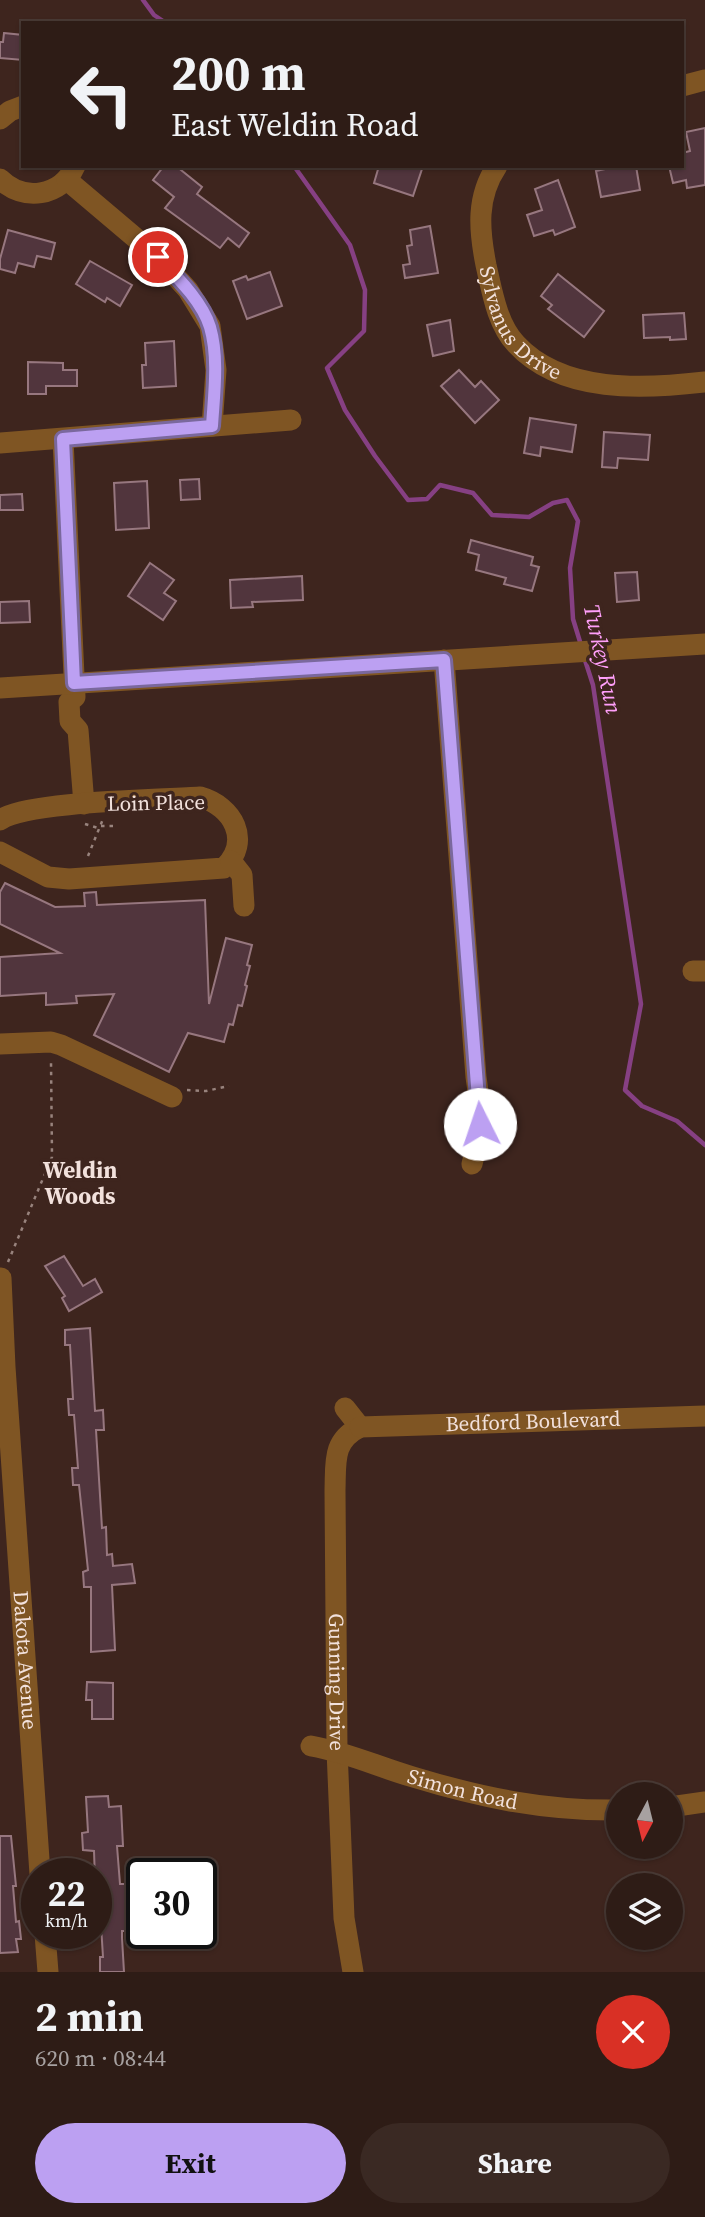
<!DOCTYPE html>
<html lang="en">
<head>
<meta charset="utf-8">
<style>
  body { margin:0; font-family:"Source Serif 4",serif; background:#3a2923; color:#f1f3f6; height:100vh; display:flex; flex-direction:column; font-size:26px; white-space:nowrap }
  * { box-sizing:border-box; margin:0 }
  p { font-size:23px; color:#a7a1a1 }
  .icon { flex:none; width:38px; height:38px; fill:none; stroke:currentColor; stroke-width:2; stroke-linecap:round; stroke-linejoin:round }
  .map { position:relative; height:1972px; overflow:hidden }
  .drawer { display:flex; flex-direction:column; background:#2e1c16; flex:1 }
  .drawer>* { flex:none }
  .guide { position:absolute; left:21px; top:21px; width:663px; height:147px; border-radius:0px; box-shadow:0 2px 5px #0004,0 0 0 2px #493a35; background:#2e1c16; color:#f1f3f6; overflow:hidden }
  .needle { width:46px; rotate:187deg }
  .tools { position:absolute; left:606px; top:1782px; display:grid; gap:14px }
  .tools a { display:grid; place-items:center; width:77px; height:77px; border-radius:50%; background:#2e1c16; box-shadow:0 2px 5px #0004,0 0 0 2px #493a35; font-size:35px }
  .speed { position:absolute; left:21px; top:1858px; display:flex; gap:14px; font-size:35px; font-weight:700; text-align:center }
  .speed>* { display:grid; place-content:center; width:91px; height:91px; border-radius:50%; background:#2e1c16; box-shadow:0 2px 5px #0004,0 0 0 2px #493a35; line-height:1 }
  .speed small { font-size:18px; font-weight:400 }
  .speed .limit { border:4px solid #111; border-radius:10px; background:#fff; color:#111 }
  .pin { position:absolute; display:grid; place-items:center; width:60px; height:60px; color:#fff; margin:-30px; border:4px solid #fff; border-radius:50%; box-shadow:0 2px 7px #0007 }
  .me { position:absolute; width:77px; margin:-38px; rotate:356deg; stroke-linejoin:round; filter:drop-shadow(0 0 5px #0008) }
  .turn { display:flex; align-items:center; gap:24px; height:147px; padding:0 35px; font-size:32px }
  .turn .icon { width:91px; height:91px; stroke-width:2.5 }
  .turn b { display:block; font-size:49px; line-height:60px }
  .round { display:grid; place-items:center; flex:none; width:74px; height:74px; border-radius:37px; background:#3a2923 }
  .head { display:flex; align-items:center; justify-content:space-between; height:119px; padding:0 35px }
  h1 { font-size:42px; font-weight:700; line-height:52px }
  .cta { display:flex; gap:14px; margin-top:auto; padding:14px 35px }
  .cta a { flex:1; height:80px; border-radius:42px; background:#bca0f2; color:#111; font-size:28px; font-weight:700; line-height:80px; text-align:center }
  .cta a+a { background:#3a2923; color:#f1f3f6 }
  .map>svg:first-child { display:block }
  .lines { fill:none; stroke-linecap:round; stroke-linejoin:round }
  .stream { stroke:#864083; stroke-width:4.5 }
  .building { fill:#51353d; stroke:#97777f; stroke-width:2 }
  .path { stroke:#98837d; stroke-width:2.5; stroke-dasharray:3.5 5; stroke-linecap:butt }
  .minor { stroke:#7f5523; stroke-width:21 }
  .route-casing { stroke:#7a689d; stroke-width:18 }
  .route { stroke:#bca0f2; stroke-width:12 }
  .labels { text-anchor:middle; stroke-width:7; stroke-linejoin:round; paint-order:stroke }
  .street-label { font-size:21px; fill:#f2e1dc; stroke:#3e251e }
  .water-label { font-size:23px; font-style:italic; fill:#ff9ff9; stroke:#3e251e }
  .neighbourhood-label { font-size:23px; font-weight:bold; fill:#f2e1dc; stroke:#3e251e }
</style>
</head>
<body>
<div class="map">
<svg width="705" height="1972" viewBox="0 0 705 1972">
  <rect width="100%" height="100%" fill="#3e251e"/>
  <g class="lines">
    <g class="stream">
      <polyline points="143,0 154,15 166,23"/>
      <polyline points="294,166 350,245 365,290 364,331 327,368 345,410 375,456 408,500 427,499 440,485 473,493 492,515 529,517 553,503 567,500 578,521 570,568 573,619 581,645"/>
      <polyline points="584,657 593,685 641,1004 625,1090 642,1106 677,1121 705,1145"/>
    </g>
  </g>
  <g class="building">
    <polygon points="4,33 23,35 23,60 0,58 0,42 3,42"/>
    <polygon points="705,128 705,185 687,188 686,180 673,183 669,166 682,166 682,153 690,151 686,132"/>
    <polygon points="164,166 176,166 202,187 197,194 249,233 239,247 228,238 220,248 165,208 174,197 153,180"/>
    <polygon points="379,166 423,166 413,196 374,183"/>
    <polygon points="619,166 636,166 640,190 601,197 596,171"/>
    <polygon points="558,180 575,227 555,235 553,230 534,236 527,215 542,210 535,189"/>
    <polygon points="430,226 438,273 405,278 403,265 410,264 407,246 412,245 410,230"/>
    <polygon points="8,230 55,243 51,259 37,256 34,267 18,263 15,273 0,269 0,259"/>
    <polygon points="90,261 132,285 120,306 107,298 105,302 76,284"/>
    <polygon points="270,272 282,306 247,319 233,281 246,276 248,280"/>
    <polygon points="558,274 604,311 584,337 548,309 552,305 541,296"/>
    <polygon points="684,313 686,339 670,340 670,337 644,338 643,315"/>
    <polygon points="450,320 454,351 433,356 427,325"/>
    <polygon points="174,341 176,386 143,388 142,365 146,365 145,343"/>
    <polygon points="28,362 63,363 63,370 77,370 77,386 46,386 46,394 28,394"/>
    <polygon points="459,370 475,387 481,381 499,400 475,423 441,386"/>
    <polygon points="530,418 576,425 572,452 541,447 540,456 524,453"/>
    <polygon points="604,432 650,435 648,460 618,458 617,468 602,467"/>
    <polygon points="199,479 200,499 181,500 180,480"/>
    <polygon points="147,481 149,528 116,530 114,483"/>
    <polygon points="22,494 23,510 0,510 0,495"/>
    <polygon points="471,540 533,557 531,565 539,567 532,591 504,584 506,578 476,570 479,555 468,552"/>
    <polygon points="150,563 174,580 164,593 176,601 163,620 128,596"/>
    <polygon points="637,572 639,600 617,602 615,573"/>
    <polygon points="302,576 303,600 252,602 253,607 231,608 230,580"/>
    <polygon points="29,601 30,622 0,623 0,602"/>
    <polygon points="5,883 55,907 85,906 84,893 96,892 97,905 205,900 209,1004 226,938 252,945 247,965 250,966 245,985 247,986 242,1006 238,1005 233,1025 229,1024 224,1042 188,1033 169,1072 94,1035 114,994 76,996 77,1003 46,1005 46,993 0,996 0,957 60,953 0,924 0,892"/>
    <polygon points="64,1256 83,1286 95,1279 102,1292 69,1311 62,1298 65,1296 45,1266"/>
    <polygon points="90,1328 95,1411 103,1410 104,1430 96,1430 102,1528 106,1527 107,1555 112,1554 113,1566 132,1564 135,1583 112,1585 115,1650 91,1652 91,1587 84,1587 83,1572 88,1570 79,1485 73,1485 72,1468 78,1468 74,1415 69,1415 68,1399 73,1399 70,1345 65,1345 65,1330"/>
    <polygon points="87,1682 113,1683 113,1719 92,1719 92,1700 86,1700"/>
    <polygon points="108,1796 109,1807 121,1806 123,1846 117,1846 120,1884 129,1884 128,1931 122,1931 122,1938 124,1972 100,1972 100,1957 103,1957 100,1909 96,1909 94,1851 83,1850 82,1833 88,1832 86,1797"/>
    <polygon points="0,1836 11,1836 16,1886 13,1886 16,1922 19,1921 21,1939 16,1939 18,1952 0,1953"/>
  </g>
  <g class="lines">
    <g class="path">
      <polyline points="85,824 98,828"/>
      <polyline points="101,826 115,826"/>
      <polyline points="88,856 103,819"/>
      <polyline points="187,1090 206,1091 229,1086"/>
      <polyline points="8,1262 52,1157 51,1061"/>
    </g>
    <g class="minor">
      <polyline points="682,86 705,80"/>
      <polyline points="0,119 10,111 23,106"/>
      <path id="s1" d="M497,166c-21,31 -18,64 -11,99 6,26 11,59 30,79 46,50 128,45 189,38"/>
      <path d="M0,179c23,23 61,18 75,-13"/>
      <polyline points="67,180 158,257 188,290 210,326 216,370 212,426"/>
      <polyline points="63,439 75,697 69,702 70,721 78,730 84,804"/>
      <polyline points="0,443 291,420"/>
      <path d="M444,660l32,417c5,32 5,54 -4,87"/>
      <polyline points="0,688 705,644"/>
      <path d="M0,820c26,-19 161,-20 200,-23 33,9 52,44 24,71l-155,11 -21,-2 -48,-25"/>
      <polyline points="231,861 242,875 244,906"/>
      <polyline points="693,971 705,971"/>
      <polyline points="0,1044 51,1042 61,1045 172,1097"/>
      <path id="s2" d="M1,1278l4,89 35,507"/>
      <path id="s3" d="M345,1408l15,19c-28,14 -24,35 -25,63l2,260 7,168 9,54"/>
      <path id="s4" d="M360,1427l345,-11"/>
      <path id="s5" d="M311,1746c36,6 67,21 102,31 69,21 133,34 205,33"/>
      <polyline points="670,1807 705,1802"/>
      <polyline points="45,1934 48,1972"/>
    </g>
  </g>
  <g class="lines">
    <defs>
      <path id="route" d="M158,257c18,19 44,44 52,70 9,31 4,67 2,99l-149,13 11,244 370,-23 36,464"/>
    </defs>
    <use href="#route" class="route-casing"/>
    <use href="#route" class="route"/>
  </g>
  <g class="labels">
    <g class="street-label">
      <text dy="7" stroke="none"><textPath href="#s1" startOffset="173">Sylvanus Drive</textPath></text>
      <text transform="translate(156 803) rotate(-1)" y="7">Loin Place</text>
      <text dy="7" stroke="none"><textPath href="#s4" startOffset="173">Bedford Boulevard</textPath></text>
      <text dy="7" stroke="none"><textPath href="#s2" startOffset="383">Dakota Avenue</textPath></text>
      <text dy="7" stroke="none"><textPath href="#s3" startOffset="289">Gunning Drive</textPath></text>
      <text dy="7" stroke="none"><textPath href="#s5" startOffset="158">Simon Road</textPath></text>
    </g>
    <g class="water-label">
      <text transform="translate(603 659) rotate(78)" y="8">Turkey Run</text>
    </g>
    <g class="neighbourhood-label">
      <text x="80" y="1178">Weldin<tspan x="80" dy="26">Woods</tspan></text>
    </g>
  </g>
</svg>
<div class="tools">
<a><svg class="needle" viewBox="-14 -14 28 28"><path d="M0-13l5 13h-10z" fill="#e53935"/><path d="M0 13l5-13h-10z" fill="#a7a1a1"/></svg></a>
<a><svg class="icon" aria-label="layers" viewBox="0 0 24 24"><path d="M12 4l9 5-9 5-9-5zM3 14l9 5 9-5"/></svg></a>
</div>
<div class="speed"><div>22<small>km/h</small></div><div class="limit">30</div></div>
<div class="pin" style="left:158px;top:257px;background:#d93025"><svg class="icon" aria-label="arrive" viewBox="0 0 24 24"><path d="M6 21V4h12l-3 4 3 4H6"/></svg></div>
<svg class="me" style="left:480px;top:1124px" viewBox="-20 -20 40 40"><circle r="19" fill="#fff"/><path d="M0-13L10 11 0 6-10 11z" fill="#bca0f2"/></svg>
<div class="guide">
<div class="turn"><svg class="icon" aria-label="left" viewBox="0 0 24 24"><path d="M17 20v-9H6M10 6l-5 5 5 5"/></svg><div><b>200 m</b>East Weldin Road</div></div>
</div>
</div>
<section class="drawer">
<div class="head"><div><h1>2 min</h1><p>620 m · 08:44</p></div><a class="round" style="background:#d93025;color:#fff"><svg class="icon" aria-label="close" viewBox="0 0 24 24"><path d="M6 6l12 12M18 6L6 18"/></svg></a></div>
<div class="cta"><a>Exit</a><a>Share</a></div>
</section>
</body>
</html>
